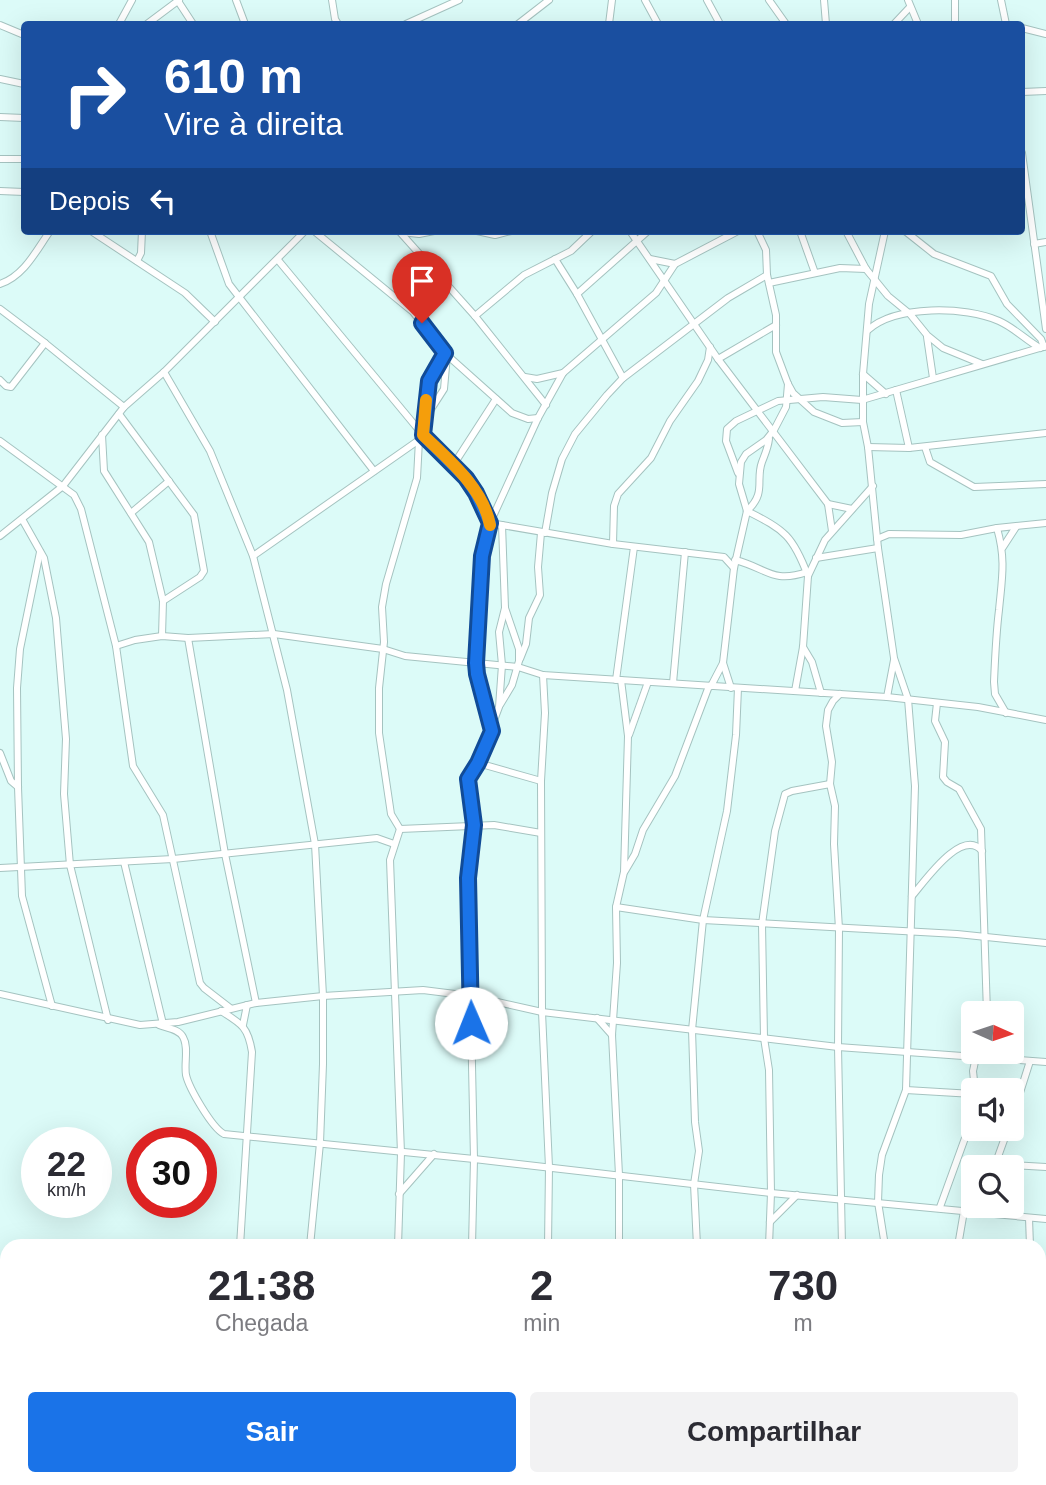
<!DOCTYPE html>
<html lang="pt">
<head>
<meta charset="utf-8">
<style>
  body { margin:0; font-family:Arial,sans-serif; background:#f2f2f3; color:#2b2b33; height:100vh; display:flex; flex-direction:column; font-size:26px; white-space:nowrap }
  * { box-sizing:border-box; margin:0 }
  p { font-size:23px; color:#7c7c81 }
  .icon { flex:none; width:38px; height:38px; fill:none; stroke:currentColor; stroke-width:2; stroke-linecap:round; stroke-linejoin:round }
  .map { position:relative; flex:1; overflow:hidden }
  .details { position:absolute; left:0px; top:1239px; width:1046px; height:247px; display:flex; flex-direction:column; background:#fff; border-radius:21px 21px 0 0; box-shadow:0 7px 28px #0002 }
  .details>* { flex:none }
  .guide { position:absolute; left:21px; top:21px; width:1004px; height:214px; border-radius:7px; box-shadow:0 7px 28px #0002; background:#1a4fa0; color:#fff; overflow:hidden }
  .needle { width:46px; rotate:93deg }
  .buttons { position:absolute; left:961px; top:1001px; display:grid; gap:14px }
  .buttons a { display:grid; place-items:center; width:63px; height:63px; border-radius:7px; background:#fff; box-shadow:0 7px 28px #0002; font-size:35px }
  .speed { position:absolute; left:21px; top:1127px; display:flex; gap:14px; font-size:35px; font-weight:700; text-align:center }
  .speed>* { display:grid; place-content:center; width:91px; height:91px; border-radius:50%; background:#fff; box-shadow:0 7px 28px #0002; line-height:1 }
  .speed small { font-size:18px; font-weight:400 }
  .speed .limit { border:10px solid #d22; background:#fff; color:#111 }
  .pin { position:absolute; display:grid; place-items:center; width:60px; height:60px; color:#fff; margin:-72px -30px; border-radius:50% 50% 50% 0; rotate:-45deg; box-shadow:0 0 7px #0007 }
  .pin .icon { rotate:45deg }
  .me { position:absolute; width:77px; margin:-38px; rotate:359deg; stroke-linejoin:round; filter:drop-shadow(0 0 5px #0008) }
  .turn { display:flex; align-items:center; gap:24px; height:147px; padding:0 28px; font-size:32px }
  .turn .icon { width:91px; height:91px; stroke-width:2.5 }
  .turn b { display:block; font-size:49px; line-height:60px }
  .then { display:flex; align-items:center; height:66px; padding:0 28px; background:#0003; gap:14px; font-size:26px }
  .eta { display:flex; justify-content:space-evenly; align-items:center; height:119px; text-align:center }
  .eta b { font-size:42px; font-weight:700; line-height:49px }
  .cta { display:flex; gap:14px; margin-top:auto; padding:14px 28px }
  .cta a { flex:1; height:80px; border-radius:7px; background:#1a73e8; color:#fff; font-size:28px; font-weight:700; line-height:80px; text-align:center }
  .cta a+a { background:#f2f2f3; color:#2b2b33 }
  .map>svg:first-child { display:block }
  .lines { fill:none; stroke-linecap:round; stroke-linejoin:round }
  .minor-casing { stroke:#a5c3c0; stroke-width:8 }
  .minor { stroke:#fff; stroke-width:6 }
  .route-casing { stroke:#114b97; stroke-width:18 }
  .route { stroke:#1a73e8; stroke-width:12 }
  .slow { stroke:#f59e0b; stroke-width:12 }
</style>
</head>
<body>
<div class="map">
<svg width="1046" height="1485" viewBox="0 0 1046 1485">
  <rect width="100%" height="100%" fill="#dcfbf8"/>
  <g class="lines">
    <defs>
      <g id="minor">
        <polyline points="236,0 245,24"/>
        <polyline points="332,0 335,19 338,24"/>
        <polyline points="645,0 658,24"/>
        <polyline points="707,0 720,24"/>
        <polyline points="769,0 786,24"/>
        <polyline points="824,0 826,24"/>
        <polyline points="908,0 918,24"/>
        <polyline points="955,0 955,24"/>
        <polyline points="1001,0 1006,24"/>
        <polyline points="178,1 193,24"/>
        <polyline points="119,24 132,0"/>
        <polyline points="147,24 179,0"/>
        <polyline points="406,24 459,0"/>
        <polyline points="518,24 549,0"/>
        <polyline points="609,24 612,0"/>
        <polyline points="894,24 910,7"/>
        <polyline points="0,25 24,35"/>
        <polyline points="1022,28 1046,34"/>
        <polyline points="0,79 24,84"/>
        <polyline points="1022,92 1046,91"/>
        <polyline points="0,117 24,118"/>
        <polyline points="1022,153 1046,329"/>
        <polyline points="0,159 24,159"/>
        <polyline points="0,191 24,192"/>
        <polyline points="91,231 185,293 215,322"/>
        <polyline points="210,231 229,284 374,471"/>
        <polyline points="314,231 413,312 447,355 512,413 528,419 538,418"/>
        <polyline points="399,231 475,316 546,405"/>
        <polyline points="477,231 495,235 511,231"/>
        <polyline points="630,231 718,359 828,504 832,531"/>
        <polyline points="757,231 766,250 767,275 776,315 776,352 788,384 793,393 814,412 842,423 863,422"/>
        <polyline points="800,231 815,273"/>
        <polyline points="846,231 866,269 888,296 910,314 927,335 943,348 982,364"/>
        <polyline points="885,231 869,304 863,374 863,422 868,447 878,548 894,658 908,699 915,786 906,1090 882,1155 879,1175 878,1202 885,1246"/>
        <polyline points="905,231 934,254 991,276 1007,304 1041,339 1044,347"/>
        <polyline points="401,232 419,234 434,231"/>
        <polyline points="1034,244 1046,242"/>
        <polyline points="555,259 577,294 623,378"/>
        <polyline points="650,259 675,264"/>
        <polyline points="278,260 423,435 466,478 476,493 490,523"/>
        <polyline points="137,261 141,253 142,231"/>
        <polyline points="769,283 840,268 866,269"/>
        <path d="M0,284c24,-8 36,-33 50,-53"/>
        <polyline points="577,294 648,231"/>
        <polyline points="0,309 45,343 124,407"/>
        <polyline points="475,316 524,275 571,251 592,231"/>
        <path d="M868,330c28,-25 97,-24 131,-9 14,6 27,19 41,27"/>
        <polyline points="927,337 933,378"/>
        <polyline points="718,359 776,325"/>
        <polyline points="164,372 210,451 253,556 287,690 315,844 323,996 323,1064 320,1143 310,1246"/>
        <polyline points="863,374 886,394"/>
        <polyline points="525,377 537,379 563,373"/>
        <polyline points="0,380 6,386 11,387 45,343"/>
        <polyline points="896,390 909,448"/>
        <polyline points="119,414 194,515 204,571 200,577 163,601"/>
        <polyline points="426,417 444,389 447,355"/>
        <polyline points="102,435 104,471 149,542 163,601 162,636"/>
        <polyline points="419,440 417,478 386,584 382,607 384,642 379,688 379,733 391,814 400,829 494,825 541,833"/>
        <polyline points="0,441 74,495 81,509 116,646 133,766 163,815 200,983 204,988 230,1008"/>
        <polyline points="868,447 909,448 1046,433"/>
        <polyline points="925,447 930,462 974,487 1046,484"/>
        <polyline points="454,464 496,399"/>
        <polyline points="738,473 726,441 727,429 736,421 778,401 823,397 862,400 1046,346"/>
        <polyline points="828,504 852,509"/>
        <path d="M747,511c38,19 46,25 61,65"/>
        <path d="M747,511c20,-19 8,-30 15,-49 3,-8 6,-14 7,-23"/>
        <polyline points="131,513 169,481"/>
        <polyline points="22,519 44,558 56,618 66,739 64,794 70,865 108,1020"/>
        <polyline points="490,523 613,544 724,557 734,568"/>
        <path d="M997,528c9,32 5,50 2,82 -3,24 -4,49 -5,72l1,12 11,19"/>
        <polyline points="545,533 552,493 562,459 575,434 607,395 623,378 728,298 767,275"/>
        <polyline points="0,536 63,486 124,407 164,372 305,231"/>
        <polyline points="877,539 889,534 961,535 997,528 1046,523"/>
        <polyline points="613,544 614,506 618,494 651,458 670,421 698,381 708,360 710,347"/>
        <polyline points="1003,547 1016,527"/>
        <polyline points="40,552 20,649 17,688 18,787 22,896 52,1006"/>
        <path d="M253,556l166,-116c12,-15 4,-39 9,-57 3,-11 10,-21 17,-30"/>
        <polyline points="816,558 878,548"/>
        <path d="M735,560c32,8 37,24 72,12"/>
        <polyline points="188,638 225,854 256,1003"/>
        <polyline points="116,646 135,640 162,636 188,638 274,634 383,649 405,656 518,667 543,675 887,697 978,707 1046,720"/>
        <polyline points="803,647 812,662 821,693"/>
        <polyline points="520,659 526,644 529,618 540,595 538,567 541,533"/>
        <polyline points="723,663 731,688"/>
        <polyline points="543,675 545,713 541,781 542,1012 549,1167 548,1246"/>
        <polyline points="616,680 634,547"/>
        <polyline points="673,683 685,552"/>
        <polyline points="711,686 723,663 734,568 747,511 739,484 741,462 746,454 766,440 774,430 786,407 788,384"/>
        <polyline points="795,691 803,647 808,576 825,540 873,486"/>
        <polyline points="840,694 833,701 828,710 826,726 832,762 830,784 835,806 834,844 839,929 838,1047 842,1246"/>
        <polyline points="887,697 894,660"/>
        <polyline points="937,703 935,721 945,742 943,777 947,782 959,789 981,829 987,1013"/>
        <polyline points="500,705 512,685 519,661 519,649 505,608 502,525"/>
        <polyline points="492,731 476,674 482,557 490,523 538,418 563,373 656,293 675,264 738,231"/>
        <polyline points="629,735 648,682"/>
        <polyline points="0,753 11,781 18,787"/>
        <polyline points="478,763 541,781"/>
        <polyline points="124,862 163,1024"/>
        <polyline points="0,868 173,859 377,838 394,844"/>
        <polyline points="625,871 635,854 643,830 675,776 709,686"/>
        <path d="M912,896c13,-15 50,-69 70,-45"/>
        <polyline points="616,907 703,920 957,934 1046,943"/>
        <polyline points="0,994 140,1025 178,1022 256,1003 323,996 423,990 471,996 542,1012 838,1047 1046,1062"/>
        <path d="M221,1011c21,13 27,16 31,41l-12,194"/>
        <polyline points="597,1018 612,1035"/>
        <path d="M159,1025c8,3 20,4 24,12 6,10 1,26 3,38 3,13 26,53 38,59l250,25 297,34 275,26"/>
        <polyline points="243,1025 247,1005"/>
        <polyline points="906,1090 973,1094"/>
        <polyline points="975,1090 973,1071 976,1057"/>
        <polyline points="1012,1118 1030,1061"/>
        <polyline points="996,1164 1046,1167"/>
        <polyline points="995,1165 1008,1129"/>
        <polyline points="399,1194 434,1154"/>
        <polyline points="940,1207 973,1116"/>
        <polyline points="1029,1218 1030,1246"/>
        <polyline points="770,1222 797,1195"/>
        <polyline points="398,1246 401,1153 390,860 400,829"/>
        <polyline points="472,1246 474,1159 468,878 474,825 473,810 468,788 469,779 478,763 499,707 502,665 499,632 505,608"/>
        <polyline points="619,1246 619,1175 612,1035 617,963 616,907 624,872 628,736 621,680"/>
        <polyline points="697,1246 694,1184 699,1151 695,1122 692,1030 703,920 727,811 736,735 738,688"/>
        <polyline points="769,1246 771,1193 769,1070 764,1038 762,924 775,831 785,794 792,791 830,784"/>
        <polyline points="958,1246 964,1211"/>
        <polyline points="1040,1293 1046,1294"/>
        <polyline points="1040,1353 1046,1353"/>
        <polyline points="1040,1439 1046,1440"/>
        <polyline points="0,1462 7,1461"/>
        <polyline points="37,1479 38,1485"/>
        <polyline points="154,1479 182,1485"/>
        <polyline points="549,1479 549,1485"/>
        <polyline points="677,1479 689,1480"/>
        <polyline points="122,1485 126,1479"/>
        <polyline points="239,1485 239,1479"/>
        <polyline points="294,1485 294,1479"/>
        <polyline points="343,1485 343,1479"/>
        <polyline points="395,1485 395,1479"/>
        <polyline points="467,1485 467,1479"/>
        <polyline points="865,1485 865,1479"/>
        <polyline points="948,1485 948,1479"/>
        <polyline points="1040,1485 1046,1445"/>
      </g>
    </defs>
    <use href="#minor" class="minor-casing"/>
    <use href="#minor" class="minor"/>
  </g>
  <g class="lines">
    <defs>
      <polyline id="route" points="422,323 445,353 429,381 423,435 466,478 476,493 490,523 482,556 476,663 477,674 492,731 478,763 468,779 474,825 468,878 471,1023"/>
    </defs>
    <use href="#route" class="route-casing"/>
    <use href="#route" class="route"/>
    <path class="slow" d="M426,400l-3,35c26,25 60,53 67,90"/>
  </g>
</svg>
<div class="buttons">
<a><svg class="needle" viewBox="-14 -14 28 28"><path d="M0-13l5 13h-10z" fill="#e53935"/><path d="M0 13l5-13h-10z" fill="#7c7c81"/></svg></a>
<a><svg class="icon" aria-label="sound" viewBox="0 0 24 24"><path d="M4 9h4l5-4v14l-5-4H4zM17 9q2 3 0 6"/></svg></a>
<a><svg class="icon" aria-label="search" viewBox="0 0 24 24"><circle cx="10" cy="10" r="6"/><path d="M15 15l6 6"/></svg></a>
</div>
<div class="speed"><div>22<small>km/h</small></div><div class="limit">30</div></div>
<div class="pin" style="left:422px;top:323px;background:#d93025"><svg class="icon" aria-label="arrive" viewBox="0 0 24 24"><path d="M6 21V4h12l-3 4 3 4H6"/></svg></div>
<svg class="me" style="left:471px;top:1023px" viewBox="-20 -20 40 40"><circle r="19" fill="#fff"/><path d="M0-13L10 11 0 6-10 11z" fill="#1a73e8"/></svg>
<div class="guide">
<div class="turn"><svg class="icon" aria-label="right" viewBox="0 0 24 24"><path d="M7 20v-9h11M14 6l5 5-5 5"/></svg><div><b>610 m</b>Vire à direita</div></div>
<div class="then">Depois<svg class="icon" aria-label="left" viewBox="0 0 24 24"><path d="M17 20v-9H6M10 6l-5 5 5 5"/></svg></div>
</div>
<section class="details">
<div class="eta">
<div><b>21:38</b><p>Chegada</p></div>
<div><b>2</b><p>min</p></div>
<div><b>730</b><p>m</p></div>
</div>
<div class="cta"><a>Sair</a><a>Compartilhar</a></div>
</section>
</div>
</body>
</html>
